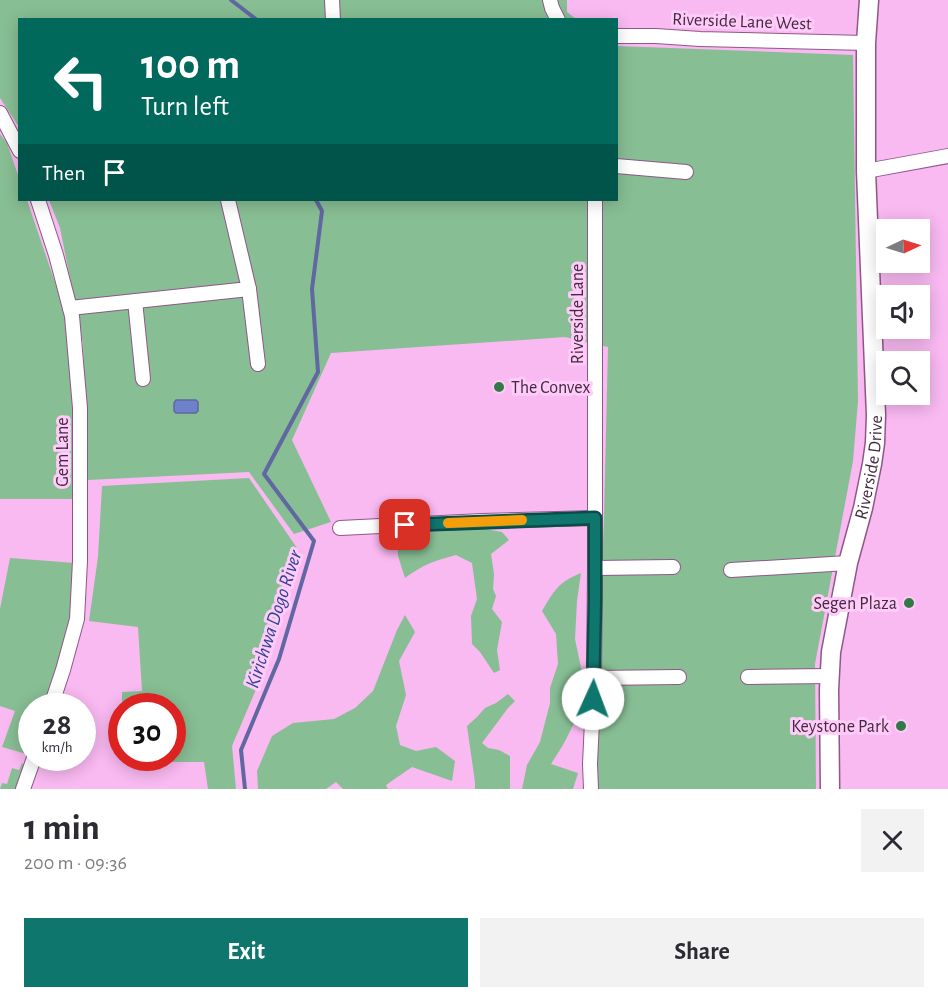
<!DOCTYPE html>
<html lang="en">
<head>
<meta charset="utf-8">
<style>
  body { margin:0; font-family:"Alegreya Sans",sans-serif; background:#f2f2f3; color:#2b2b33; height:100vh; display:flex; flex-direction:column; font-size:22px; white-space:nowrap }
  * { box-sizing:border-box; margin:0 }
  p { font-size:20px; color:#7c7c81 }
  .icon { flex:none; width:33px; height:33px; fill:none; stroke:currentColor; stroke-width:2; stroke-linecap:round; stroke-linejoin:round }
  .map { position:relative; height:789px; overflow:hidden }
  .sheet { display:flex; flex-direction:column; background:#fff; flex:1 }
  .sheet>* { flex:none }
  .banner { position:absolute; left:18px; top:18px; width:600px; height:183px; border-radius:0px; box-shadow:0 3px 15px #0003; background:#00695c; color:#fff; overflow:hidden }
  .needle { width:39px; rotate:86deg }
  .tools { position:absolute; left:876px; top:219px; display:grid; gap:12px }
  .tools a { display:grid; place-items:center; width:54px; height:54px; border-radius:0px; background:#fff; box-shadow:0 3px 15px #0003; font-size:30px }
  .speed { position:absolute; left:18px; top:693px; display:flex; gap:12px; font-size:30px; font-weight:700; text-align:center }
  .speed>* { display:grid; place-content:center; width:78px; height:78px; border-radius:50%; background:#fff; box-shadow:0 3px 15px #0003; line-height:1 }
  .speed small { font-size:15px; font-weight:400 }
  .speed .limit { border:9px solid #d22; background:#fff; color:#111 }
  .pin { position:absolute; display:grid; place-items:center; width:51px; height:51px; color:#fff; margin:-26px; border-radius:12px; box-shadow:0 3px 9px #0006 }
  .me { position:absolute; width:66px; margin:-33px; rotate:2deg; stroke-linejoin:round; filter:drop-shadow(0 0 4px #0008) }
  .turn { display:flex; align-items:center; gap:21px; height:126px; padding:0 24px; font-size:27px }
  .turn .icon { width:78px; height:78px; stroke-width:2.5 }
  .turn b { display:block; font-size:42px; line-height:51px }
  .then { display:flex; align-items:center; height:57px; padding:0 24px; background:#0003; gap:12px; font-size:22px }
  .round { display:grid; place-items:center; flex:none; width:63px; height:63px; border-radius:0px; background:#f2f2f3 }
  .headline { display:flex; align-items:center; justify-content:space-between; height:102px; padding:0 24px }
  h1 { font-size:36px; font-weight:700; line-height:45px }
  .button { display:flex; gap:12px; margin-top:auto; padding:12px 24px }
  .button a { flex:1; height:69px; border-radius:0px; background:#0f766e; color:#fff; font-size:24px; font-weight:700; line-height:69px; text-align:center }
  .button a+a { background:#f2f2f3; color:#2b2b33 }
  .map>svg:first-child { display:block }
  .green { fill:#88be94 }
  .water { fill:#6d82cb; stroke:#6067a1; stroke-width:1.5 }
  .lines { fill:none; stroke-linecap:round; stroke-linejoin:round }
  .stream { stroke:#6067a1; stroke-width:4 }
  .street-casing { stroke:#8f5789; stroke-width:16 }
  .secondary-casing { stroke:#8f5789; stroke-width:21 }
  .street { stroke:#fff; stroke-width:14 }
  .secondary { stroke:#fff; stroke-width:18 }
  .route-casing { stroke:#0a4d48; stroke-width:15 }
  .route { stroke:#0f766e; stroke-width:10 }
  .slow { stroke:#f59e0b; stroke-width:10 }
  .poi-dot { fill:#317946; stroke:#ffcbf8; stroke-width:2 }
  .labels { text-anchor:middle; stroke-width:6; stroke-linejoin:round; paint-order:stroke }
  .street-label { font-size:18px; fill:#42293f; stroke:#ffcbf8 }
  .poi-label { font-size:18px; fill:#42293f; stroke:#ffcbf8; text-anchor:end }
  .water-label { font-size:20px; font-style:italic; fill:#304298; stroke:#ffcbf8 }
</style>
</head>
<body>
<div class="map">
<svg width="948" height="789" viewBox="0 0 948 789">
  <rect width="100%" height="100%" fill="#f9b9f1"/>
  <g class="green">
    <polygon points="0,0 567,0 567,12 576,19 20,20 19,127 0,98"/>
    <polygon points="617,46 853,55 858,401 853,461 815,664 816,789 597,789 597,685 604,518 608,347 565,337 331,353 292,440 331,522 294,534 249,472 88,480 83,343 60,228 49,200 616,200"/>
    <polygon points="0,134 7,143 19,178 20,200 27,200 64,309 71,350 76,404 76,499 0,499"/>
    <polygon points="249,478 297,548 273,649 232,746 236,789 208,789 204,762 123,762 122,758 172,758 172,706 122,706 122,692 142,691 138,627 89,621 98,557 102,486"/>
    <path d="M474,527l28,5 7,8 -18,14 3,20 -1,15 3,7 -4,13 10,13 -5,28 3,20 -6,3 -14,-21 -8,-8 -1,-28 6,-17 -5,-36 -16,-8c-20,5 -34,10 -51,23l-7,-22 -1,-16 20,-6z"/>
    <polygon points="10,558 75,563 71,617 44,706 32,706 32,750 30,755 2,747 15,711 0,706 0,609"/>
    <path d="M581,573l-4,28 -2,38 8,38 -2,33 -18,35 -12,19 27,9 -5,16h-51l5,-24 13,-23 10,-39v-15l8,-24 -2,-30 -14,-23c12,-20 16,-29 39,-38z"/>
    <polygon points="405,615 415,632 399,661 406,695 396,726 400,745 416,751 436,747 455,761 452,781 412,767 386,785 388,789 343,789 336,782 326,789 258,789 257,771 272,736 293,723 334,719 355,708 373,691 397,630"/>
    <polygon points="508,694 515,701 508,708 482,743 488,748 499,750 510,756 510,789 475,789 475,782 467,726 477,717 485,708 496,703"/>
    <polygon points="22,763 28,766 20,789 0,789 2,783 7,784 12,768 19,770"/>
  </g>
  <polygon class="water" points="176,400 196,400 198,402 198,411 196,413 176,413 174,411 174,403"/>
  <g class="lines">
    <g class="stream">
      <polyline points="231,0 257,20"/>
      <polyline points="245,789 241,750 279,659 314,541 264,474 318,372 312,289 322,211 316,200"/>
    </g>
    <defs>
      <g id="street">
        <polyline points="332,0 333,20"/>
        <polyline points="550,0 552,8 558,20"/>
        <polyline points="616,36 656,36 700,39 866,43"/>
        <polyline points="0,113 20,151"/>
        <polyline points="616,166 686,172"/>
        <polyline points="866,171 948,156"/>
        <polyline points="38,200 56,255 72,316 80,408 80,561 77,619 63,670 51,706"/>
        <polyline points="249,289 258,364"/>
        <polyline points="135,301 143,379"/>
        <polyline points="70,308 249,289 228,200"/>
        <polyline points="340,528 482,521 595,518"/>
        <polyline points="595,568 673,567"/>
        <polyline points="731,570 848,563"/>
        <polyline points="748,677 830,676"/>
        <polyline points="594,678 679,677"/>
        <polyline points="23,789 34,758"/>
        <polyline points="591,789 590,764 594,678 595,568 595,200"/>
      </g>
      <g id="secondary">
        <path id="s1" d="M830,789l-1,-99 2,-38 17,-89 15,-55 9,-44 3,-21 1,-28 -10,-244v-128l3,-43"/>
      </g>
    </defs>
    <use href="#street" class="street-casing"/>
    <use href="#secondary" class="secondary-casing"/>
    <use href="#street" class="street"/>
    <use href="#secondary" class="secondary"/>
  </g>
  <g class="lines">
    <defs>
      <polyline id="route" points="405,525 595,518 595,600 593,699"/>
    </defs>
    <use href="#route" class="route-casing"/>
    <use href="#route" class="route"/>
    <polyline class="slow" points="448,523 522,520"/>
  </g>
  <g class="poi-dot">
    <circle cx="499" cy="387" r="6"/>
    <circle cx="909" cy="603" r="6"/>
    <circle cx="901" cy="726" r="6"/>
  </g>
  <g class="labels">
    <g class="street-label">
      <text transform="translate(742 21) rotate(2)" y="6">Riverside Lane West</text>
      <text transform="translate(577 314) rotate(-90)" y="6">Riverside Lane</text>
      <text transform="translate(62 452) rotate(-90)" y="6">Gem Lane</text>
      <text dy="6" stroke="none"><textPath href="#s1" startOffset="326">Riverside Drive</textPath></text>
    </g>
    <g class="poi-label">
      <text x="511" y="393" text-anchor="start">The Convex</text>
      <text x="897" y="609">Segen Plaza</text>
      <text x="889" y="732">Keystone Park</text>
    </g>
    <g class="water-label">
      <text transform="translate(273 619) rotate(-72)" y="7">Kirichwa Dogo River</text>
    </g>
  </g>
</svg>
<div class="tools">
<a><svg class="needle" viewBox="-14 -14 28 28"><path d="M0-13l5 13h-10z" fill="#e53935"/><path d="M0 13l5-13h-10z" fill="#7c7c81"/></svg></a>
<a><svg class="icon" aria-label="sound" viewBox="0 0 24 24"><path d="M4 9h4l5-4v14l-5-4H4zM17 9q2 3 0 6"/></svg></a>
<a><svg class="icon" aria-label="search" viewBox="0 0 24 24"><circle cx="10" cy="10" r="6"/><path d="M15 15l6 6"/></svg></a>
</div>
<div class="speed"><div>28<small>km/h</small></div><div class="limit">30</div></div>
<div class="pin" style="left:405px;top:525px;background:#d93025"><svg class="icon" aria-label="arrive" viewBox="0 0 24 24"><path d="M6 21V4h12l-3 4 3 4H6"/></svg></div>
<svg class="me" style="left:593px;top:699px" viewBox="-20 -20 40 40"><circle r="19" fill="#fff"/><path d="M0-13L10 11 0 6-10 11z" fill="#0f766e"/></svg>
<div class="banner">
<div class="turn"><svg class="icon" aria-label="left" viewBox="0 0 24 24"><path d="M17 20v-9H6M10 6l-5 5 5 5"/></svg><div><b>100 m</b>Turn left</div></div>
<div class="then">Then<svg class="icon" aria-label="arrive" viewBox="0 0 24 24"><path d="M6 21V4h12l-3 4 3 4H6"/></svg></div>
</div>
</div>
<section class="sheet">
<div class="headline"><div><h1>1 min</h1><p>200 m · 09:36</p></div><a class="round"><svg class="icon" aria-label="close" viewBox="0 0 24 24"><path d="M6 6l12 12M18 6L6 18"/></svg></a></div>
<div class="button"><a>Exit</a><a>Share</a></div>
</section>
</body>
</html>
